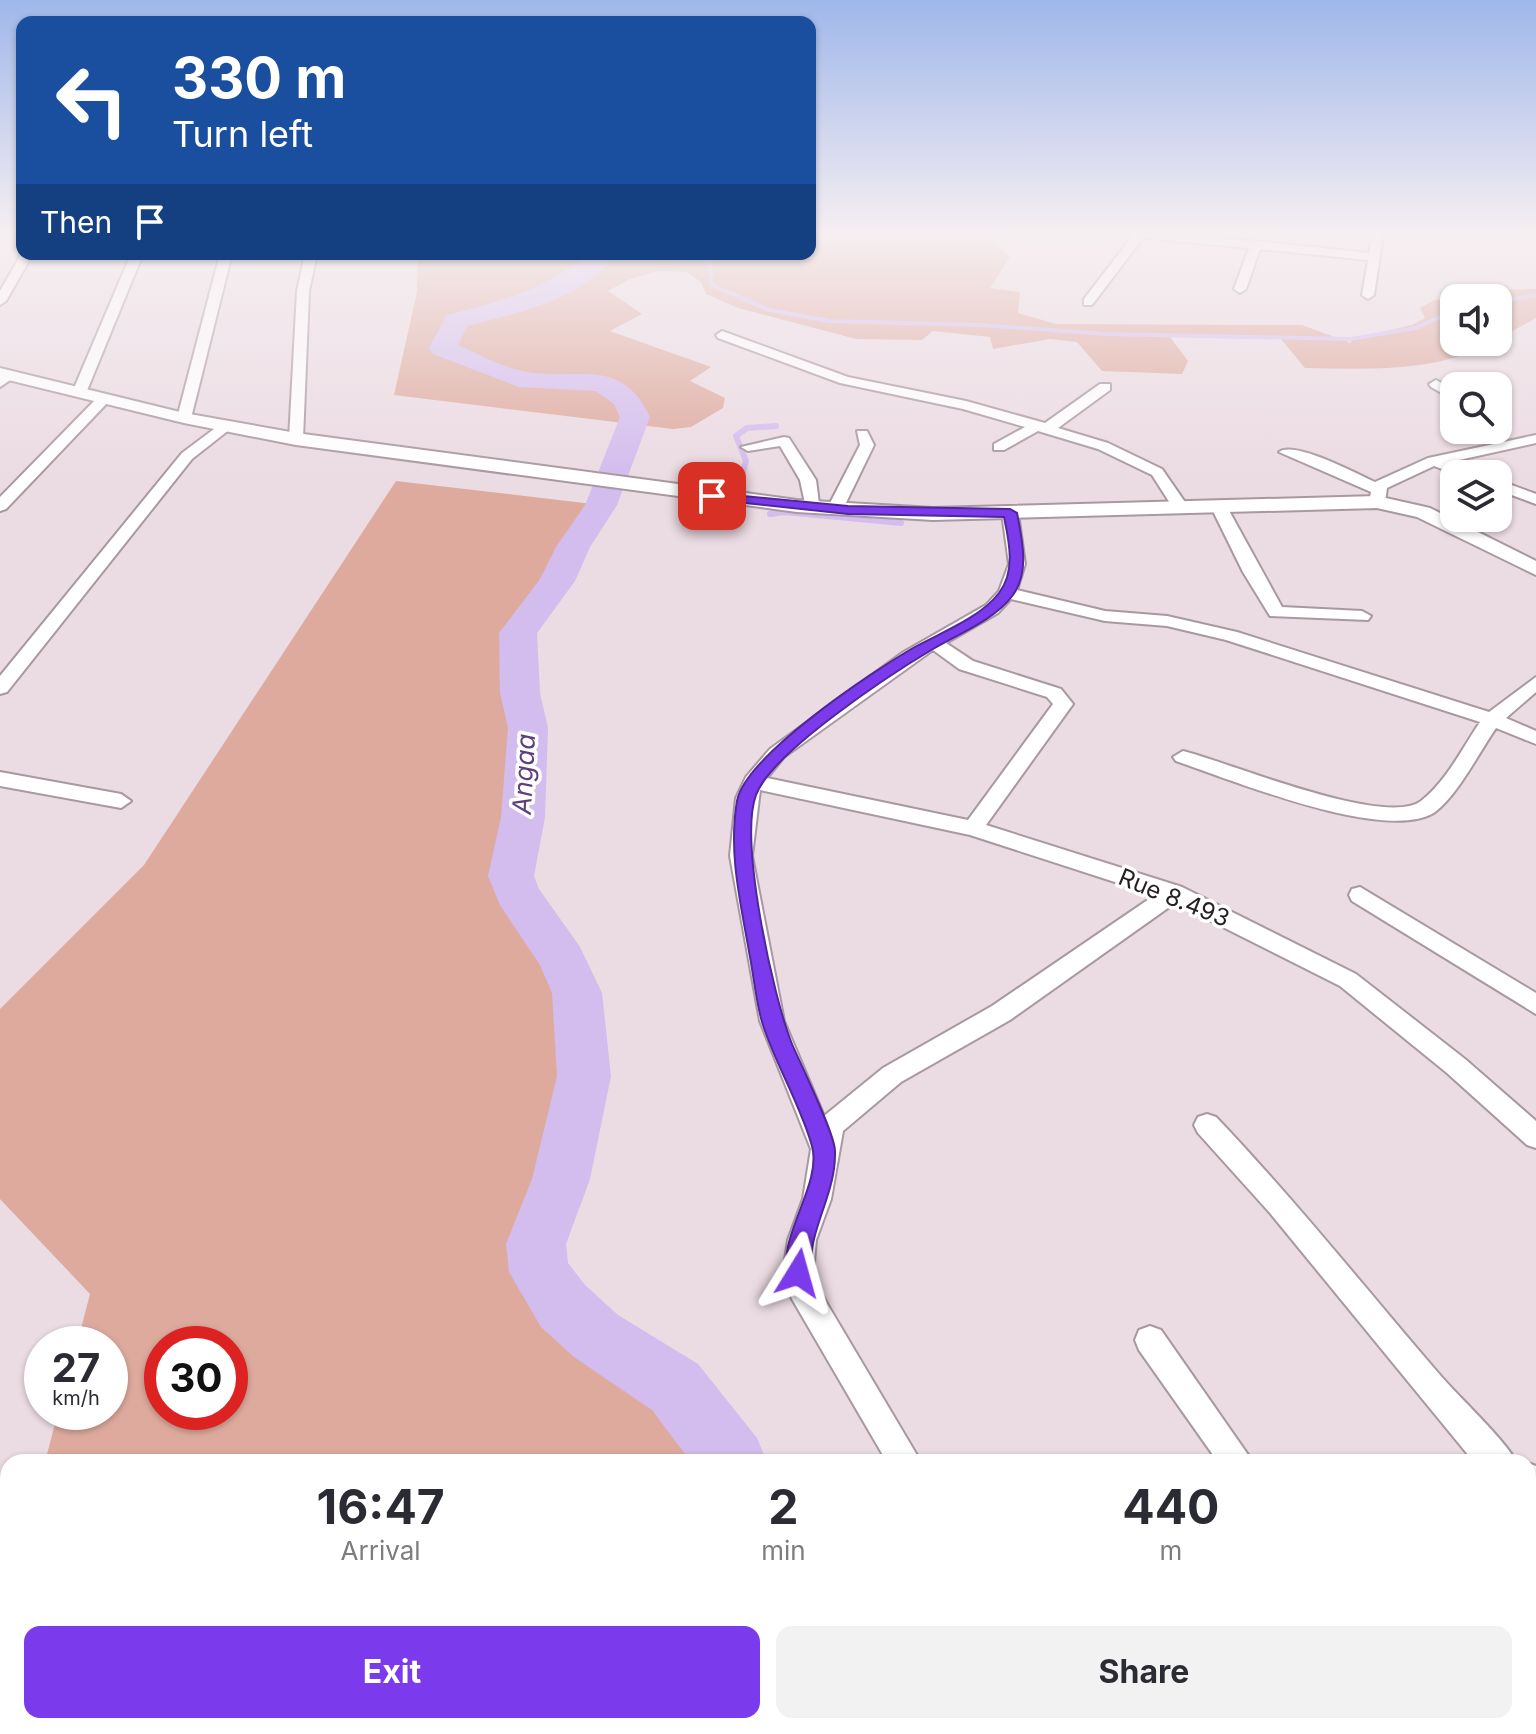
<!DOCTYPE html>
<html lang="en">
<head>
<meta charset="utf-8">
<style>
  body { margin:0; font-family:Inter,sans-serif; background:#f2f2f3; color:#2b2b33; height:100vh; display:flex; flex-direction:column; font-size:30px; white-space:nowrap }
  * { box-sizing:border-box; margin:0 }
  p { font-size:26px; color:#7c7c81 }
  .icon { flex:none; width:44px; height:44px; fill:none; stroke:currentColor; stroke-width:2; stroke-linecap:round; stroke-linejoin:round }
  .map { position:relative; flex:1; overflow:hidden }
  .side { position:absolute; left:0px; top:1454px; width:1536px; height:280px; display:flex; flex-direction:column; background:#fff; border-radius:24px 24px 0 0; box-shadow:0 2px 6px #0004 }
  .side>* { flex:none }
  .top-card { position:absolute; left:16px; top:16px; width:800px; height:244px; border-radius:16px; box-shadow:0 2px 6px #0004; background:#1a4fa0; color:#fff; overflow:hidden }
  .buttons { position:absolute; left:1440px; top:284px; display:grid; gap:16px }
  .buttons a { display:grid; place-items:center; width:72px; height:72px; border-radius:16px; background:#fff; box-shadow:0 2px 6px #0004; font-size:40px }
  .speed { position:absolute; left:24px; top:1326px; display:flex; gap:16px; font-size:40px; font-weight:700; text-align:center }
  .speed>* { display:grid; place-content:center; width:104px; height:104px; border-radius:50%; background:#fff; box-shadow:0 2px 6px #0004; line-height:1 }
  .speed small { font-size:20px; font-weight:400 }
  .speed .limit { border:12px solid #d22; background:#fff; color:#111 }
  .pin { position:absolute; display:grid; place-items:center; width:68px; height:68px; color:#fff; margin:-34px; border-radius:16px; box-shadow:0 4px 12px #0006 }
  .me { position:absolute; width:88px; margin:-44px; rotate:8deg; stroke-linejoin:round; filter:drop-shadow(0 0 6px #0008) }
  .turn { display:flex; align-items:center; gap:28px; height:168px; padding:0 24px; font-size:36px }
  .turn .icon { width:104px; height:104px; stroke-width:2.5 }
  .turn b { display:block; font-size:56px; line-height:68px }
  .then { display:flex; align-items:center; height:76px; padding:0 24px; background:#0003; gap:16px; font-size:30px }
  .eta { display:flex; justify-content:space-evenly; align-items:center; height:136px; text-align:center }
  .eta b { font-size:48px; font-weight:700; line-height:56px }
  .cta { display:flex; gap:16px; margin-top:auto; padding:16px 24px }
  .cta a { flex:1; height:92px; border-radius:16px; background:#7c3aed; color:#fff; font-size:32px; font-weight:700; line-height:92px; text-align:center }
  .cta a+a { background:#f2f2f3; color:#2b2b33 }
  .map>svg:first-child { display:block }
  .green { fill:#deaa9e; fill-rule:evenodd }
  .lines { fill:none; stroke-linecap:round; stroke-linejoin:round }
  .stream-far2 { stroke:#d3bcee; stroke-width:4 }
  .stream-far1 { stroke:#d3bcee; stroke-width:6 }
  .stream { stroke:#d3bcee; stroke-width:12 }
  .river { fill:#d3bcee; fill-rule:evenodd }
  .minor-casing { stroke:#a899a0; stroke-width:4 }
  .tertiary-casing { stroke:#a899a0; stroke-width:4 }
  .minor { fill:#fff; fill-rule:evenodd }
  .tertiary { fill:#fff; fill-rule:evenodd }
  .route { fill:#7c3aed; stroke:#51269a; stroke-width:2 }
  .labels { text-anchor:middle; stroke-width:7; stroke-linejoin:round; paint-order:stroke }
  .street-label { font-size:24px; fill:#241f21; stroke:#fff }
  .water-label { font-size:26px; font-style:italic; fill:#5e3f7c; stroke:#fff }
</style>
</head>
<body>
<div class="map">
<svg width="1536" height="1734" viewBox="0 0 1536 1734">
  <rect width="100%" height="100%" fill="#ebdbe2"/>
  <g class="green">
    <path d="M810,234l61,4 53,-4 63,1 23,22 -20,31 30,4 -2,21 38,11 246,1 49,18v-4l61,-14 13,-7 -5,-10 14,-8 20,-2v44h39c-56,31 -126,27 -188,26l-24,-29 -111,-2 18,24 -6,13 -80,-3 -25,-29 -27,-3 -57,10 -3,-12 -57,-6 -11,9 -66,-1 -118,-31 -32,-14 -5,-12 -15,-10 -28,-1 -28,8 -22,12 34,23 -32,17 101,36 -21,14 35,17 -2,10 -32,19 -18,2 -279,-34 23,-103 1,-38h392z"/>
    <polygon points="1536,289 1536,318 1498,339 1498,298 1455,298 1477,290"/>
    <path d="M396,481l205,24 -28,42 -16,34 -39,52 2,60 8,35 -5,89 -12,59 6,17 46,67 13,33 8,83 -23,103 -25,65 3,27 24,35 33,30 79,51 58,75h-688l13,-50h52v-68h-33l13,-50 -90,-95v-190l144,-144zM230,1344v68h-68v-68z"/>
    <polygon points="8,1597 8,1726 841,1726 847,1734 0,1734 0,1626"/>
  </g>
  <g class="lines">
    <g class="stream-far2">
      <polyline points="685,254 710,263 712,285 769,310 829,321 980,325 1107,334 1351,339 1415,328 1454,311"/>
      <polyline points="1498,302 1536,295"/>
    </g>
    <g class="stream-far1">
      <polyline points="750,495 738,490 746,461 736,436 747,428 776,426"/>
      <polyline points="770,514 785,512 901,523"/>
    </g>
    <g class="stream">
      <polyline points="2,1723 8,1724"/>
      <polyline points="431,1726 434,1734"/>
      <polyline points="624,1726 627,1734"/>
      <polyline points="485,1734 498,1726"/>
    </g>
    <g class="river">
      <path d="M589,254h27c-33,46 -99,59 -149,72l-9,19c22,10 45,23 69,27 53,9 94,-16 123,45l-33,88 -27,42 -15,34 -38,52 3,60 8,35 -3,89 -11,59 5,13 41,58 22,46 9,83 -21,103 -24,65 2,19 17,22 33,30 80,49 59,74 10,24h-76l-39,-52 -78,-53 -33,-30 -32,-55 -3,-28 26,-65 25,-103 -5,-83 -12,-28 -40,-60 -12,-29 13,-59 7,-89 -8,-35 -1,-60 41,-54 16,-32 29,-42 35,-88 -6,-13 -18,-13 -77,-4 -86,-33 -4,-6 18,-33c53,-13 99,-26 142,-61z"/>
      <polygon points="802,1726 883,1726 886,1734 806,1734"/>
    </g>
    <defs>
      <g id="minor">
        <polygon points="1134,234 1256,241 1369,253 1373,234 1383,234 1374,295 1368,299 1362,295 1368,260 1260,249 1246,289 1240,293 1234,289 1249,248 1143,238 1092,305 1084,305 1084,299"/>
        <polygon points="22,253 33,254 6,301 0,305 0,291"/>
        <polygon points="131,254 143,254 86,393 74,396 72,393"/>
        <polygon points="220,254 232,254 191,418 184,422 177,418"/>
        <polygon points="305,254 317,254 309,291 303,439 296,443 289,439 297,291"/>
        <polygon points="722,331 848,377 966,401 1045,423 1100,384 1110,384 1110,390 1058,428 1108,443 1162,469 1189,508 1175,511 1152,475 1098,449 1038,431 1004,450 994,450 994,444 1025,427 963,409 840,383 718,338 716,335"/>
        <polygon points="9,372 16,376 0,387 0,376"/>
        <polygon points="1436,380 1454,390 1454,400 1431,387 1429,384"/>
        <polygon points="99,396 111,399 6,509 0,511 0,497"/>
        <polygon points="222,423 234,426 192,459 7,692 0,694 0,676 182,453"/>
        <polygon points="857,431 867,431 874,445 843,509 829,512 827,509 860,445"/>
        <path d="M1536,435v8l-86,19 27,12h-22l-21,-8 -47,22 -2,14 -8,5 -8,-5 2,-10 -92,-40c15,-12 78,22 96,30l53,-24z"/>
        <polygon points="784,437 789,438 816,480 820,511 806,508 800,480 780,446 748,451 741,447"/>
        <polygon points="1498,480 1536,494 1536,504 1498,490"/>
        <polygon points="1219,502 1227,507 1282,607 1362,611 1371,616 1368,620 1270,616 1243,572 1211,507"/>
        <path d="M1010,508l8,5 7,51 -8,26 88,21 62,5 70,16 252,80 47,-35v15l-30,26 30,13v13l-40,-16c-16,23 -39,68 -61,84 -48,32 -206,-33 -259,-51l-3,-4 10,-6c45,11 202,77 238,50 25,-19 42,-54 59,-79l-254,-82 -59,-14 -62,-5 -94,-22 -13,14 -52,30 27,18 88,28 12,15 -87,121 196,62 174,87 109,85 71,62v27l-9,-3 -80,-72 -107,-87 -165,-83 -165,117 -109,62 -58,49 -12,68 -15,41 -3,33 3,12 105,177h-34l-95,-163 -9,-26 5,-33 15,-41 8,-50 -51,-128 -30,-165 6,-58 10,-21 24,-28 132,-96 84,-48 13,-14 10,-27 -7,-51zM933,650l26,19 88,28 6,7 -85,116 -201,-42 17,-21zM760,790l210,45 185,60 -163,111 -109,62 -59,48 -40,-95 -32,-165z"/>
        <polygon points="0,772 121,794 131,801 121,808 0,786"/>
        <polygon points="1360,887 1536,993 1536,1014 1352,901 1349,895 1352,889"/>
        <path d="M1207,1114l9,3c79,83 150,172 224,258 17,20 69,69 76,87h-42l-204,-249 -72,-80 -4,-8 4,-8z"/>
        <polygon points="1150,1326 1161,1330 1253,1462 1218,1462 1139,1350 1135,1340 1139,1330"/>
        <polygon points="1528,1463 1536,1466 1536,1499 1528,1496"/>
        <polygon points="1090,1726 1129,1726 1133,1734 1094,1734"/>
        <polygon points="1453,1726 1495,1726 1499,1734 1457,1734"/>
      </g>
      <polygon id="tertiary" points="0,368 184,413 296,433 797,500 933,508 1377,496 1430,508 1536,561 1536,575 1417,517 1377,508 933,520 797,512 296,445 184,423 0,378"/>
    </defs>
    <use href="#minor" class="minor-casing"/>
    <use href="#tertiary" class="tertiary-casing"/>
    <use href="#minor" class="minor"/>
    <use href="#tertiary" class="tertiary"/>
  </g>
  <linearGradient id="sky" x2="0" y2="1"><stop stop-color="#9fb7ea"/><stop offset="0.49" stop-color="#f6eff2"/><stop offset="1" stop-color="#f6eff2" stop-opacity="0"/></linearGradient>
  <rect width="1536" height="477" fill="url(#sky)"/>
  <path class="route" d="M712,493l136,13 162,3 7,4c5,27 13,58 -4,82 -18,25 -55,39 -80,54 -42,25 -161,103 -177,146 -17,46 17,202 36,249 9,21 43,90 43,107 1,32 -14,59 -21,88 -4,14 -1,28 -7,42l-9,3 -8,-3c-18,-39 33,-94 22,-135 -12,-43 -37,-82 -50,-124 -6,-21 -8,-44 -12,-65 -9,-53 -22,-103 -13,-156 8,-45 135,-129 176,-153 27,-15 67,-30 86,-55 17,-22 10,-52 5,-76l-156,-3 -140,-15v-5z"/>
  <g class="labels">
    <g class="street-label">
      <text transform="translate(1174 898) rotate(22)" y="8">Rue 8.493</text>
    </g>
    <g class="water-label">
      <text transform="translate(524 774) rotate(-87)" y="9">Angaa</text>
    </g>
  </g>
</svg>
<div class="buttons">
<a><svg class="icon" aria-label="sound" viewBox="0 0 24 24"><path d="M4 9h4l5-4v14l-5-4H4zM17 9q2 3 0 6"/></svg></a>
<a><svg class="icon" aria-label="search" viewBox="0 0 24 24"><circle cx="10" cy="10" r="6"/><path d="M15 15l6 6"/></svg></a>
<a><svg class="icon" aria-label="layers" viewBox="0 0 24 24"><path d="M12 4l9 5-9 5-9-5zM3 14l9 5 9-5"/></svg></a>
</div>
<div class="speed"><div>27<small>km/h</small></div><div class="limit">30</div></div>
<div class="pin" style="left:712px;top:496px;background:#d93025"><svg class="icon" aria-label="arrive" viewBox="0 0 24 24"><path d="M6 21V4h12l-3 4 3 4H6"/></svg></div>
<svg class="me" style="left:798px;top:1273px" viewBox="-20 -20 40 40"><path d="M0-17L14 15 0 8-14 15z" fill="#7c3aed" stroke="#fff" stroke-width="4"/></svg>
<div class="top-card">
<div class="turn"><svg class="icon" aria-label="left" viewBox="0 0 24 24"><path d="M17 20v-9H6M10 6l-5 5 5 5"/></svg><div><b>330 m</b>Turn left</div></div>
<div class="then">Then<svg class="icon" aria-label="arrive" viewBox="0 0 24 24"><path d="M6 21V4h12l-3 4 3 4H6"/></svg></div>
</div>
<section class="side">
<div class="eta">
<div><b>16:47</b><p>Arrival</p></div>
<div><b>2</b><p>min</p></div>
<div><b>440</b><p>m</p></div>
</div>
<div class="cta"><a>Exit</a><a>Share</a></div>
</section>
</div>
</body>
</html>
